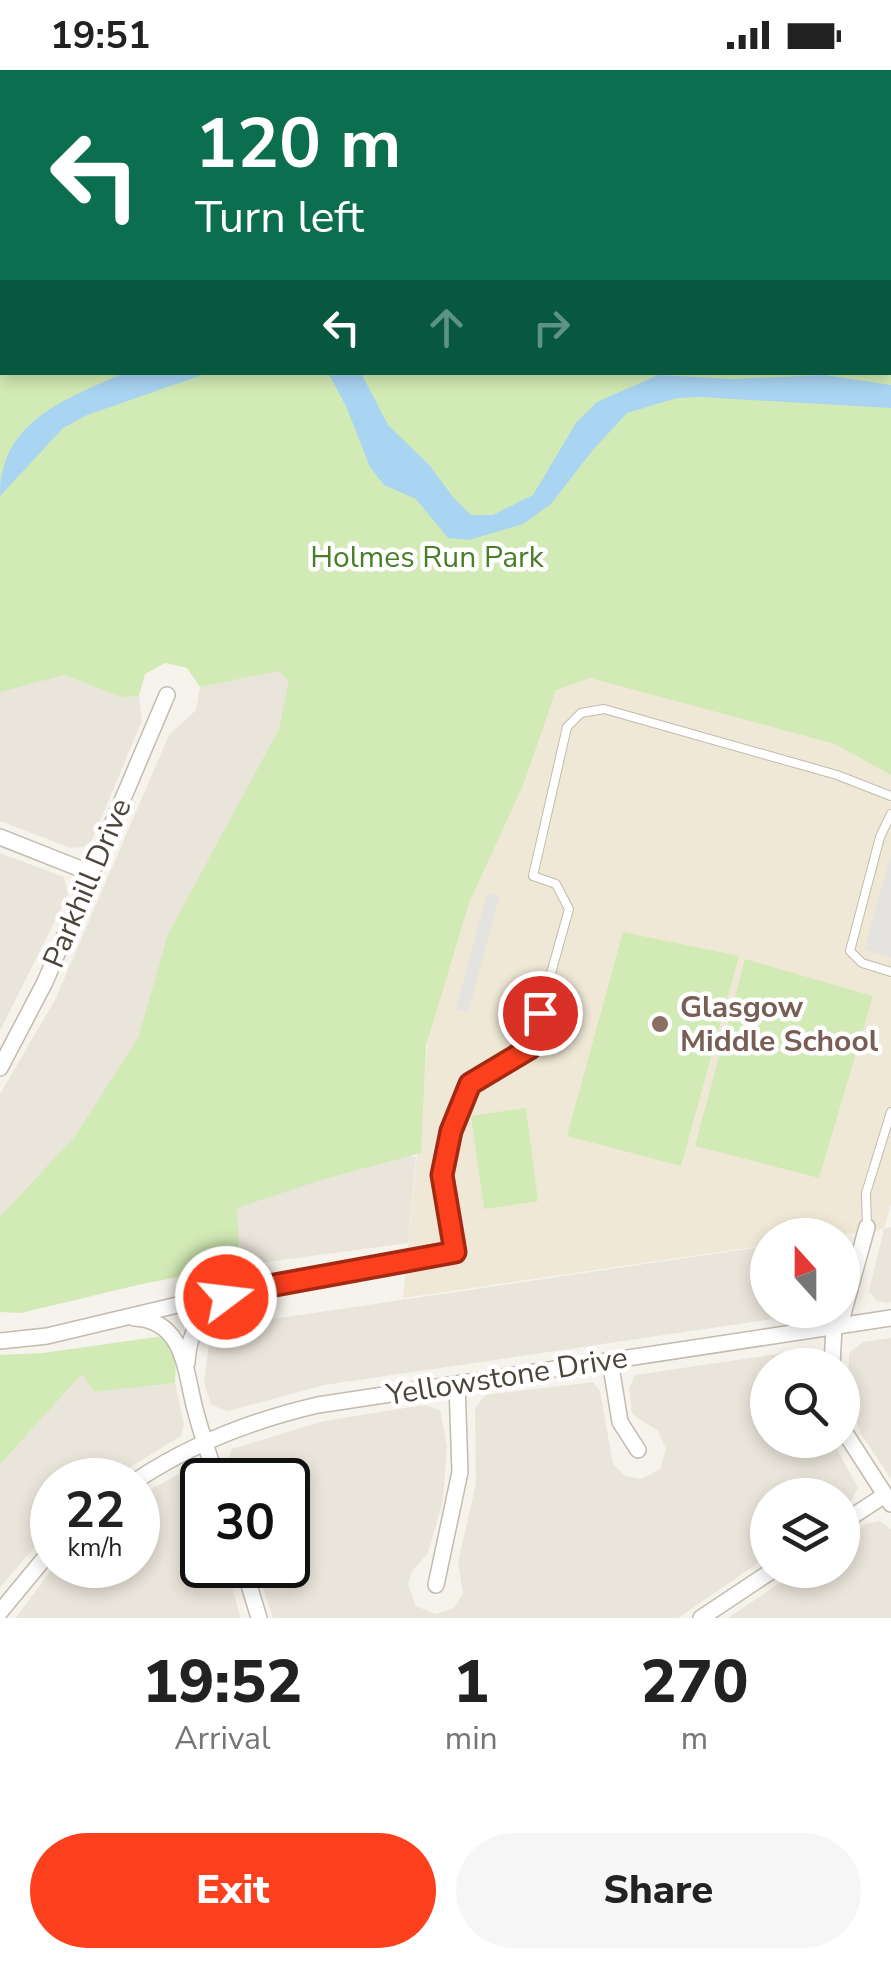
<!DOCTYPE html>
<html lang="en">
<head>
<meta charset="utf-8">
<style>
  body { margin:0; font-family:"Nunito Sans",sans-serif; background:#f6f6f6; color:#222; height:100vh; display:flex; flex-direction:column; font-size:38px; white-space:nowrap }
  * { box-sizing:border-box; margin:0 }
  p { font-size:32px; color:#767676 }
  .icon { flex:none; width:55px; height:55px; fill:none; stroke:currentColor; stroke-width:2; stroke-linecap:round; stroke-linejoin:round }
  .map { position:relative; height:1548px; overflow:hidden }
  .drawer { display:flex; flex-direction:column; background:#fff; flex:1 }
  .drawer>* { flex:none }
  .hud { position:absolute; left:0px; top:0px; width:892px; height:305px; box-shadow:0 5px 15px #0003; background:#0b6e4f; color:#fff; overflow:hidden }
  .needle { width:65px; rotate:339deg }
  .buttons { position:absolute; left:750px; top:1148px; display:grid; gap:20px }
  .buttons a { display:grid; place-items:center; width:110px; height:110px; border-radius:50%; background:#fff; box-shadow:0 5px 15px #0003; font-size:50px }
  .speed { position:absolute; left:30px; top:1388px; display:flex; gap:20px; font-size:50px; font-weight:700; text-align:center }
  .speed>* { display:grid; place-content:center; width:130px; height:130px; border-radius:50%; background:#fff; box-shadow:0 5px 15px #0003; line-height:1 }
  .speed small { font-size:25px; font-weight:400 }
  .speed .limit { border:5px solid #111; border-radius:15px; background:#fff; color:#111 }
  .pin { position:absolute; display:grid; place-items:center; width:85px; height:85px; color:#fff; margin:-42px; border:5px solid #fff; border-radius:50%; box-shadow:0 2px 10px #0007 }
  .me { position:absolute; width:110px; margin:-55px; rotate:75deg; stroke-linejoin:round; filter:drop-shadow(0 0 8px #0008) }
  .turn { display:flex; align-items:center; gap:35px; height:210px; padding:0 30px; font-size:45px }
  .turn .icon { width:130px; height:130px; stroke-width:2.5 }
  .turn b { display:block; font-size:70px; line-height:85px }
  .lanes { display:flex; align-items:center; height:95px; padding:0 30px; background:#0003; justify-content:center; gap:50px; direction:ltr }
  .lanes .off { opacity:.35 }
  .eta { display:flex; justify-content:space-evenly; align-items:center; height:170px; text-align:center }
  .eta b { font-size:60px; font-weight:800; line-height:70px }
  .primary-button { display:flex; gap:20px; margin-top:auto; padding:20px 30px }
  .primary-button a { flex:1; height:115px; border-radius:60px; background:#fc3f1d; color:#fff; font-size:40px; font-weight:800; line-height:115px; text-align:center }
  .primary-button a+a { background:#f6f6f6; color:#222 }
  .status { display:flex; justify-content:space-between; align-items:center; height:70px; padding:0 50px; background:#fff; direction:ltr }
  .status svg { height:28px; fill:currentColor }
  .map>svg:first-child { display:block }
  .residential { fill:#eae5da }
  .education { fill:#efe8d6 }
  .green { fill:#d2eab5 }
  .parking { fill:#e5e3e0 }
  .water { fill:#a9d4f2 }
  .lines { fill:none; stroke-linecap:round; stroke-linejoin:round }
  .service-casing { stroke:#c2bbae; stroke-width:10 }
  .minor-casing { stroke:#c2bbae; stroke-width:18 }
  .primary-casing { stroke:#e6c16a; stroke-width:25 }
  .service { stroke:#fff; stroke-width:8 }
  .minor { stroke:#fff; stroke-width:15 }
  .primary { stroke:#ffe39c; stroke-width:22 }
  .route-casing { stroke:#a42913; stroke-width:25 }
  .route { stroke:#fc3f1d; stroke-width:18 }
  .education-dot { fill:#8d6e63; stroke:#fff; stroke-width:4 }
  .labels { text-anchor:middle; stroke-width:9; stroke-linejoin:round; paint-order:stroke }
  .park-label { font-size:30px; fill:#4a7f2a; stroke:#fff }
  .street-label { font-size:30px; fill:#4b4439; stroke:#fff }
  .education-label { font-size:30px; font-weight:bold; fill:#785e54; stroke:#fff; text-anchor:start }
</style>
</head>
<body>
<div class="status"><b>19:51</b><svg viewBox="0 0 49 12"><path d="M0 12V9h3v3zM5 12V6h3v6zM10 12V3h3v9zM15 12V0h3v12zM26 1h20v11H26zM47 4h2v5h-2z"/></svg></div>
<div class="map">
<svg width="891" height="1548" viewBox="0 0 891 1548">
  <rect width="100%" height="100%" fill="#f6f3ec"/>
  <g class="residential">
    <polygon points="58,0 411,0 412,2 57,2"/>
    <polygon points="0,580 121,627 139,626 142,651 92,770 83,777 71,778 0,751"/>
    <polygon points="294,597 292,647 161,957 0,1171 0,1024 55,930 169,665 196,640 200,617"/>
    <polygon points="0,783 64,807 68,825 0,961"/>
    <polygon points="317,1077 416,1087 408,1173 244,1195 230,1136"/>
    <polygon points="891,1157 891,1232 888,1233 877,1231 869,1221 884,1159"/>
    <polygon points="767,1176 768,1240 820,1242 324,1315 228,1341 211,1335 204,1312 211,1258"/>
    <polygon points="891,1268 891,1409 861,1364 848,1325 849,1283 863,1272"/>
    <polygon points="805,1280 817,1295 768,1295 768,1370 832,1370 858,1418 851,1431 843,1436 842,1425 768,1425 767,1487 678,1548 273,1548 256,1495 288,1495 288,1410 230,1410 226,1395 232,1379 324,1351 424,1335 440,1340 447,1376 443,1431 428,1483 412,1501 408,1514 416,1536 435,1544 454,1538 463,1523 458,1492 476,1414 475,1339 485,1325 593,1312 600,1321 613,1394 625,1406 642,1409 660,1399 666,1379 658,1361 632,1344 629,1318 635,1305"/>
    <polygon points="82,1303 95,1322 175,1313 184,1355 181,1366 109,1410 52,1410 52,1457 0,1517 0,1394"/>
    <polygon points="185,1401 198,1410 202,1423 202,1495 225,1495 241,1548 16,1548 55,1495 138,1495 138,1426"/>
    <polygon points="879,1451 891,1459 891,1548 728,1548 799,1500 842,1500 843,1470 866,1454"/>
  </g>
  <polygon class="education" points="511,562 891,620 891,1133 884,1159 839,1165 768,1165 767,1175 403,1228 447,775"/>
  <g class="green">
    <polygon points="859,0 891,0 891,705 835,674 590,608 556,620 524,713 469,833 426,976 421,1083 324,1109 237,1138 240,1195 142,1214 21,1243 0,1242 0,1147 75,1066 138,968 168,864 279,659 289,611 278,601 200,617 187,598 165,593 145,604 139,626 121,627 64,605 0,622 0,284 2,282 2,302 890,302 890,2"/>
    <polygon points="623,862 739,886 681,1096 567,1066"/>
    <polygon points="745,889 873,926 819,1108 695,1076"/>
    <polygon points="526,1038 538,1131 484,1139 471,1046"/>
    <polygon points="177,1264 175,1313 95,1322 82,1304 0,1394 0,1285 43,1283"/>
  </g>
  <g class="parking">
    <polygon points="891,785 891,887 864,880"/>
    <polygon points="487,823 500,825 468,943 456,939"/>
  </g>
  <g class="water">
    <path d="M124,303h84l-121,42 -24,13 -63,68c0,-75 66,-97 124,-123z"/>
    <polygon points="328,303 361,303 388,355 430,396 453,427 471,445 493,445 533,425 576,353 597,332 658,305 732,309 824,305 891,315 891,338 701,327 677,328 627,343 592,381 551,434 523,454 469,470 448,468 416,429 384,415 370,397 346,336"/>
  </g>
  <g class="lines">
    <defs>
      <g id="service">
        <polyline points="891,744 880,767 850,881 862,893 891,902"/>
        <polyline points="867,1157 866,1123 891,1042"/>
        <polyline points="428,1187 455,1182 443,1105 451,1061 471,1015 530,978 569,839 556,814 533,806 567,657 581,643 604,639 837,705 891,726"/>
      </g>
      <g id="minor">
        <polyline points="274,0 275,2"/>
        <polyline points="346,0 347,2"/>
        <polyline points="565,0 566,2"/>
        <polyline points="748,0 748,2"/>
        <polyline points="822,2 822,0"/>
        <polyline points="0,767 91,803"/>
        <polyline points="0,998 45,912 167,625"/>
        <path d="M134,1248c49,2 51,50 60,87 6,25 15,50 23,75"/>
        <polyline points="840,1255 867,1157"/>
        <polyline points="0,1271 47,1266 211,1227 428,1187"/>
        <polyline points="610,1290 620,1352 638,1380"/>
        <path d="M187,1293c1,-29 15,-52 40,-66"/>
        <polyline points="832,1295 834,1256"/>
        <polyline points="842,1358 891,1434"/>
        <path d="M137,1410c56,-37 116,-60 181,-75l573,-87"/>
        <polyline points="842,1453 885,1425"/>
        <polyline points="243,1495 259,1548"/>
        <polyline points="436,1515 460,1402 457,1314"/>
        <polyline points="0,1542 52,1479"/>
        <polyline points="701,1548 773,1500"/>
      </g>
      <polyline id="primary" points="0,9 2,7"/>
    </defs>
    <use href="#service" class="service-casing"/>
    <use href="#minor" class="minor-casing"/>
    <use href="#primary" class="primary-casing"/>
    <use href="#service" class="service"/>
    <use href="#minor" class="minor"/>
    <use href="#primary" class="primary"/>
  </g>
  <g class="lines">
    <defs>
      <polyline id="route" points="226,1227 242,1221 455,1182 442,1105 451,1061 470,1014 530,978 540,943"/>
    </defs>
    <use href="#route" class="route-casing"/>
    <use href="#route" class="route"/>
  </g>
  <circle class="education-dot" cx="660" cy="954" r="10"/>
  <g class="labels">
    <g class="park-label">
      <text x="427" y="497">Holmes Run Park</text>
    </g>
    <g class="street-label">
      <text transform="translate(87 813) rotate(-67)" y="10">Parkhill Drive</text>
      <text transform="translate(507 1306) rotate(-9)" y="10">Yellowstone Drive</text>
    </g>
    <g class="education-label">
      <text x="680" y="947">Glasgow<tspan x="680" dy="34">Middle School</tspan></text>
    </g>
  </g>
</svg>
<div class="buttons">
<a><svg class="needle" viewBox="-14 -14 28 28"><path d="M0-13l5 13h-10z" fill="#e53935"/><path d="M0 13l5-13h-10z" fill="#767676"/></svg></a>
<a><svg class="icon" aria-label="search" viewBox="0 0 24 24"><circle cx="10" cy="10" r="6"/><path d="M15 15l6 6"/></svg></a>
<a><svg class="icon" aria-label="layers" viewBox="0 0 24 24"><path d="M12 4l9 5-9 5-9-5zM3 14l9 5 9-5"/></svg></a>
</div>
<div class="speed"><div>22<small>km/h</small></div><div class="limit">30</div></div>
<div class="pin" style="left:540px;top:943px;background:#d93025"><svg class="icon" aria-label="arrive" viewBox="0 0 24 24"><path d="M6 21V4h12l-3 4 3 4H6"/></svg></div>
<svg class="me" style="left:226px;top:1227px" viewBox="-20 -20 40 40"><circle r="17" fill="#fc3f1d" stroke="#fff" stroke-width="3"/><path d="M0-11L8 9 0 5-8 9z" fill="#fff"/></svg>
<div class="hud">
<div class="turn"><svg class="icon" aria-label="left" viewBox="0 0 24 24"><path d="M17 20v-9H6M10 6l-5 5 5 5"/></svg><div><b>120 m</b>Turn left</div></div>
<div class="lanes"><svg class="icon" aria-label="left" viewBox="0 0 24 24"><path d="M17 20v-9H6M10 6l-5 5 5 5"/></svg><svg class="icon off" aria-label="ahead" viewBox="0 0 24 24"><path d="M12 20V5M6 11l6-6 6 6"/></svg><svg class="icon off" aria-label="right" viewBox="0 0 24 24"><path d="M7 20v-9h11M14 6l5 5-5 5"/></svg></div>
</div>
</div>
<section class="drawer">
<div class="eta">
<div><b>19:52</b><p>Arrival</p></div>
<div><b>1</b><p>min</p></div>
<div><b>270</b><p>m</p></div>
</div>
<div class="primary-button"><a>Exit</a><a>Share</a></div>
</section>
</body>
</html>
